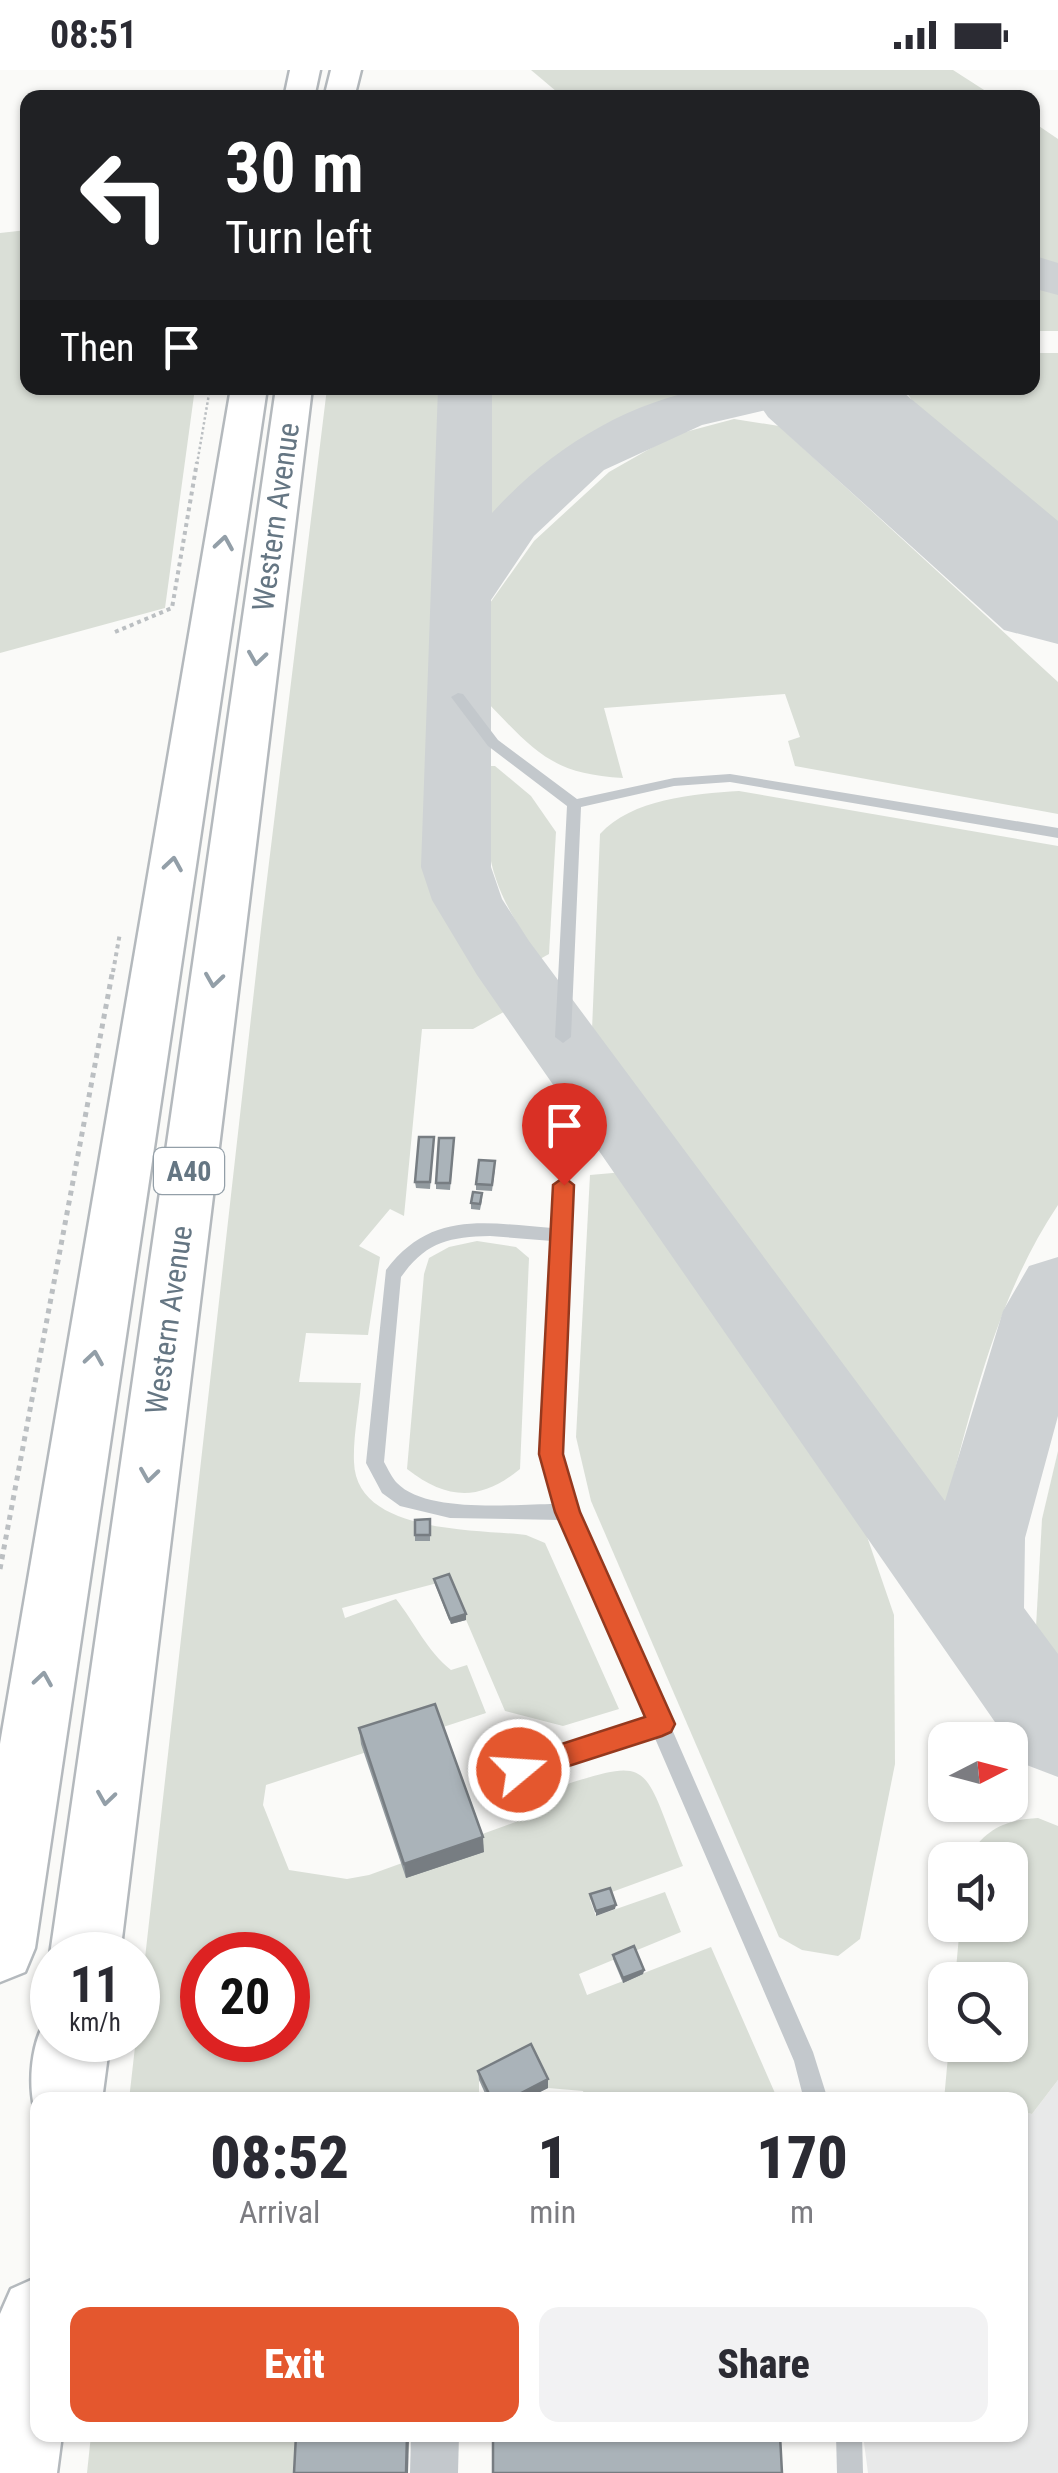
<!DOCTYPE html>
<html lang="en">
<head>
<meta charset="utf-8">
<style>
  body { margin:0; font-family:"Roboto Condensed",sans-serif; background:#f2f2f3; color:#2b2b33; height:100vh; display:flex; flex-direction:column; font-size:38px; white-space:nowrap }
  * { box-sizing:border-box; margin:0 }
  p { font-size:32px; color:#7c7c81 }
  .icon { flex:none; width:55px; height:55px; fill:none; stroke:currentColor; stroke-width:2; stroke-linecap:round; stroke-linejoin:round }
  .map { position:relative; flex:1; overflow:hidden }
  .drawer { position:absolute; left:30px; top:2022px; width:998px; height:350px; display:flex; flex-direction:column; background:#fff; border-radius:20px; box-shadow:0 2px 8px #0004 }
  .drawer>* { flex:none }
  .guide { position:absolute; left:20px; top:20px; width:1020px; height:305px; border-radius:20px; box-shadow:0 2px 8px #0004; background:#202124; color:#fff; overflow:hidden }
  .needle { width:65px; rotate:84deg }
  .tools { position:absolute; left:928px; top:1652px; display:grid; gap:20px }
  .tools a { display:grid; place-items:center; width:100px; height:100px; border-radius:20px; background:#fff; box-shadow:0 2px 8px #0004; font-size:50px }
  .speed { position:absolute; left:30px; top:1862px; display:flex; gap:20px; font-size:50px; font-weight:700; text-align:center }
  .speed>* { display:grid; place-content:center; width:130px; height:130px; border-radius:50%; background:#fff; box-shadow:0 2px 8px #0004; line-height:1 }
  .speed small { font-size:25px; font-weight:400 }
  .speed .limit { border:15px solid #d22; background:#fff; color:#111 }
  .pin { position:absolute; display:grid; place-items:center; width:85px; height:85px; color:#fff; margin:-102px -42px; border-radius:50% 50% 50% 0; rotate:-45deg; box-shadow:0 0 10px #0007 }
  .pin .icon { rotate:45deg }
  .me { position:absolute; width:110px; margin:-55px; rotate:72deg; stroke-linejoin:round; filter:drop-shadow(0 0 8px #0008) }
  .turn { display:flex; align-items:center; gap:35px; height:210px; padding:0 40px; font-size:45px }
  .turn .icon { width:130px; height:130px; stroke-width:2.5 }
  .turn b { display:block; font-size:70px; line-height:85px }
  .then { display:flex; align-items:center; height:95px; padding:0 40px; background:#0003; gap:20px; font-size:38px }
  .eta { display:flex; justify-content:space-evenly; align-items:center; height:170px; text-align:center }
  .eta b { font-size:60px; font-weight:800; line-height:70px }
  .cta { display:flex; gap:20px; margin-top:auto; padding:20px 40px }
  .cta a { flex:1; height:115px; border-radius:20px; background:#e4572e; color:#fff; font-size:40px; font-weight:800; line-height:115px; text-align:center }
  .cta a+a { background:#f2f2f3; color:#2b2b33 }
  .status { display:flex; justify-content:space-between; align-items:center; height:70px; padding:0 50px; background:#fff; direction:ltr }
  .status svg { height:28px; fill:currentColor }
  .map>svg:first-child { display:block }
  .built { fill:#e8e9e9 }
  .green { fill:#dadfd7; fill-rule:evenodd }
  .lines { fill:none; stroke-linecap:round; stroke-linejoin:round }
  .taxiway { fill:#ced2d4; fill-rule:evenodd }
  .runway { fill:#ced2d4; fill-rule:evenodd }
  .highway-casing { stroke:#b4b9bd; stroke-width:5 }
  .path-far2 { stroke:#bbbfc2; stroke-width:2.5; stroke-dasharray:2.5 2.5; stroke-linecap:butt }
  .path-far1 { stroke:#bbbfc2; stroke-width:4; stroke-dasharray:4 4; stroke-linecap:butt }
  .path { stroke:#bbbfc2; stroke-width:5; stroke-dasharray:5 5; stroke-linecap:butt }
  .lane { fill:#c3c8cc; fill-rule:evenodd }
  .street { fill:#c3c8cc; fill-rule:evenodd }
  .highway { fill:#fff; fill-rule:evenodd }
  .wall { fill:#929a9f }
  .shaded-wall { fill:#777d82 }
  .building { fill:#aab3b9; stroke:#777d82; stroke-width:2.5 }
  .oneway { stroke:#939fa8 }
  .route { fill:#e4572e; stroke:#94391e; stroke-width:2.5 }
  .labels { text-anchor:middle; stroke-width:10; stroke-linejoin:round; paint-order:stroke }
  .shield { fill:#fff; stroke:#939fa8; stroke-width:2.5 }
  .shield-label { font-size:28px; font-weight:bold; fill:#657683 }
  .street-label { font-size:30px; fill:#657683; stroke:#fff }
</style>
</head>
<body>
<div class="status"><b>08:51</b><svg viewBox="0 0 49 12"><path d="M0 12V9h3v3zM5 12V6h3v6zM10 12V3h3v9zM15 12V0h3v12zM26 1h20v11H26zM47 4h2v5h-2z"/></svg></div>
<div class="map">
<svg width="1058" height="2403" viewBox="0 0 1058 2403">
  <rect width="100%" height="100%" fill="#fafaf8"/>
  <polygon class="built" points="1058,2010 1058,2403 868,2403 863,2365 1020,2365 1020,2041 1032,2044"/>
  <g class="green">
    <polygon points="531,0 953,0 995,27 563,27"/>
    <polygon points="1033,52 1058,69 1058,197 1033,186"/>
    <polygon points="27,160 28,318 195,318 165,538 0,583 0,163"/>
    <polygon points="1032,213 1058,224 1058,261 1033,261"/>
    <polygon points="1033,283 1058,283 1058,454 913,332 906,321 1032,318"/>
    <path d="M327,318h119l-17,467c9,61 45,106 82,153l-38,21h-51l-18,187 -14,-7 -31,37 21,11 -12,78 -62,-2 -7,49 62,1c-2,26 -8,53 -7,79 2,72 122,67 172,73l19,8 74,166 -56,17 -58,-15 -56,-131 -107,28 3,10 51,-19c19,24 31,52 55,71l16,-5 19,48 -220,72 -3,20 26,65 58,9 22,-4 177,-64 -6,-18c116,-38 99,-37 143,73l-93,34 6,16 69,-24 16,40 -102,42 8,21 124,-48 67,153h-192l-3,-9 -35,-3 -17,-35 -52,27v20h-350l133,-1180zM202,1885h86v85h-86z"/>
    <polygon points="488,318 709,318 597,362 566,383 492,450 488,448"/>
    <path d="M734,349l45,7 279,256v132l-263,-48 -7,-25 12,-4 -15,-43 -181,14 19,70c-71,-4 -88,-26 -135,-75l2,-100 44,-62 75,-69 65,-37z"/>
    <path d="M485,696h10l36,30 25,36 -7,122 -9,5c-53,-78 -55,-100 -55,-193z"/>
    <path d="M739,721l319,55v359c-61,91 -86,201 -114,307l-352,-482 8,-196c32,-35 93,-40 139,-43z"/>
    <polygon points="624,1102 862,1452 894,1545 895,1694 860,1869 838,1886 802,1880 779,1867 591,1431 576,1367 590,1105"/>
    <path d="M477,1171l39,6 13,11 -9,211c-40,33 -73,31 -113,0l17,-195 5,-16 20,-11z"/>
    <polygon points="1058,1381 1058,1588 1036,1557 1042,1449"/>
    <path d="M1038,1748l20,8v254l-26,34 -12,-3v-11h-76l5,-55h61v-65h-55l5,-55h50v-65l-43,-2c19,-29 37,-38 71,-40z"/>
    <polygon points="91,2365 300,2365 298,2403 87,2403"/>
  </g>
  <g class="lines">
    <g class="taxiway">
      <polygon points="1032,185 1058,193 1058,225 1032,218"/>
      <path d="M438,318h54v125c56,-62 133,-111 218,-125 24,-4 52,0 77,0 33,0 64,-5 84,24l-8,12 -19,4 -57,-23 -85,20 -98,45 -70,66 -43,64v267l11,32 27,42 416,560 58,-190 26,-45 29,-9v159l-33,122 -1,70 34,46v123l-34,-13 -547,-789 -45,-75 -11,-33z"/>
    </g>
    <polygon class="runway" points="748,318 898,318 1058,451 1058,574 1004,560 768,347"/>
    <defs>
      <g id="highway">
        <polygon points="290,0 320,0 314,28 284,28"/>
        <polygon points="331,0 361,0 354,28 324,28"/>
        <polygon points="231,318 267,318 35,1878 25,1902 0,1912 0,1674"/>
        <polygon points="276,318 312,318 120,1885 52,1885 52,1891 50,1885"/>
        <path d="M52,1943v27h58l-8,60h-64v19c-12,-27 -8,-84 14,-106z"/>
        <polygon points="38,2207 38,2365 62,2365 57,2403 0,2403 0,2244 11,2219"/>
      </g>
    </defs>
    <use href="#highway" class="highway-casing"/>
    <polyline class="path-far2" points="197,394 210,318"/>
    <g class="path-far1">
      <polyline points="115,562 172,538 197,392"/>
      <polyline points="113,902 120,863"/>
    </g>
    <polyline class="path" points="0,1499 113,899"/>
    <g class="lane">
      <polygon points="458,623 463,624 498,670 577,729 674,708 730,704 1058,758 1058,768 730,712 674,716 581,737 571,967 563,973 555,967 567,736 488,676 451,627"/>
      <path d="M563,1109l8,6 -11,269 17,58 89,204 6,8 -1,3 142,325 15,48h-24l-10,-39 -140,-325 -171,55 -7,-3 -4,-7 4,-7 171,-55 -86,-199 -111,-2 -50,-12 -18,-13 -16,-30 20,-193c45,-60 100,-47 166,-42l3,-43zM490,1166l62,5 -10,213 13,50c-40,0 -128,10 -158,-21 -5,-5 -9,-14 -13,-21l17,-185c25,-35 47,-40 89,-41z"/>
      <polygon points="836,2365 862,2365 863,2403 837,2403"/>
    </g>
    <polygon class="street" points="411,2365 459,2365 458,2403 410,2403"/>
    <use href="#highway" class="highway"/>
  </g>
  <g class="wall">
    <polygon points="434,1067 430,1119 416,1118 415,1112"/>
    <polygon points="454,1075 450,1120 436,1119 436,1113"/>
    <polygon points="495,1098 492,1121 476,1120 476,1114"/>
    <polygon points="482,1130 480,1140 471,1139 471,1133"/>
    <polygon points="430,1449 430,1471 415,1471 415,1450"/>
    <polygon points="434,1509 466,1550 451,1554 435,1514"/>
    <polygon points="359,1658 484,1782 406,1808 361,1674"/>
    <polygon points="613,1885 644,1900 643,1904 623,1913 613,1889"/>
    <polygon points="478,2001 548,2018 524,2030 488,2030 479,2010"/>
  </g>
  <g class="shaded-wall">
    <polygon points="466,1544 466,1550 451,1554 450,1549"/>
    <polygon points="483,1767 484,1782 406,1808 404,1794"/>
    <polygon points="616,1835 615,1839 596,1846 596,1841"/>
    <polygon points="644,1900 643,1904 623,1913 623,1908"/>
    <polygon points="548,2009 548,2018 524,2030 508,2030"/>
    <polygon points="407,2365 409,2369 408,2403 406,2403"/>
  </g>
  <g class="building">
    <polygon points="419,1067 434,1067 430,1112 415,1112"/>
    <polygon points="439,1068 454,1068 450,1113 436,1113"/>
    <polygon points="479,1090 495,1091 492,1115 476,1114"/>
    <polygon points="473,1122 482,1123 480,1134 471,1133"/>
    <polygon points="430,1449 430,1465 415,1465 415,1450"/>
    <polygon points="449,1504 466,1544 450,1549 434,1509"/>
    <polygon points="435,1634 483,1767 404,1794 359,1658"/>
    <polygon points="610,1818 616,1835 596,1841 590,1824"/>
    <polygon points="634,1876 644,1900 623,1908 613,1885"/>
    <polygon points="531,1974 548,2009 508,2030 492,2030 478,2001"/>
    <polygon points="296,2365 407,2365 406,2403 294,2403"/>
    <polygon points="493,2365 780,2365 782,2403 493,2403"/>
  </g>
  <defs><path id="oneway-chevron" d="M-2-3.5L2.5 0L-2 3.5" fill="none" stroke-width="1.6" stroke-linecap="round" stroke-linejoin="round" transform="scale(2.5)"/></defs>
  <g class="oneway">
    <use href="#oneway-chevron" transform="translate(224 473) rotate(-81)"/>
    <use href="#oneway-chevron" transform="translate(257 588) rotate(98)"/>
    <use href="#oneway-chevron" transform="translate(173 794) rotate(-81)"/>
    <use href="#oneway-chevron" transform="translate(214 910) rotate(98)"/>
    <use href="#oneway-chevron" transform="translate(94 1288) rotate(-81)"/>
    <use href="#oneway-chevron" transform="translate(149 1405) rotate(98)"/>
    <use href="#oneway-chevron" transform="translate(43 1609) rotate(-81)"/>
    <use href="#oneway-chevron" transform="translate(106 1728) rotate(98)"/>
  </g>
  <polygon class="route" points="564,1107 574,1115 563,1384 580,1442 675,1654 671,1662 662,1666 519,1712 509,1709 505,1700 509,1691 645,1647 555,1442 539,1384 553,1115"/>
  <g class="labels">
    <rect class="shield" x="154" y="1078" width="70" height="46" rx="8"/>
    <g class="shield-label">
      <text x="189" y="1111">A40</text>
    </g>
    <g class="street-label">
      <text transform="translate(276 447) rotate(-82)" y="10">Western Avenue</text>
      <text transform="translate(169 1250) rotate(-82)" y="10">Western Avenue</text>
    </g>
  </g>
</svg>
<div class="tools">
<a><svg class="needle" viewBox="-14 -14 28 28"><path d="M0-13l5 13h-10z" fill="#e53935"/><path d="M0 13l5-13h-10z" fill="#7c7c81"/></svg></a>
<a><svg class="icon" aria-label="sound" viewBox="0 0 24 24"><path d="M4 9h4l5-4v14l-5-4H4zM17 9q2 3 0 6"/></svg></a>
<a><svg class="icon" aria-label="search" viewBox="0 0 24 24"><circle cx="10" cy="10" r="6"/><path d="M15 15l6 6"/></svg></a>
</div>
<div class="speed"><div>11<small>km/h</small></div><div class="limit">20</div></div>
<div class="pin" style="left:564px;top:1115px;background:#d93025"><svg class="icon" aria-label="arrive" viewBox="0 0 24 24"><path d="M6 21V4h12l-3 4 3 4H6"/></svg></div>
<svg class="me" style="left:519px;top:1700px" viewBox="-20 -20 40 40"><circle r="17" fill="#e4572e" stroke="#fff" stroke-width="3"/><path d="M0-11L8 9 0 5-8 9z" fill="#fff"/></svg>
<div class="guide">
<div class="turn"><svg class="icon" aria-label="left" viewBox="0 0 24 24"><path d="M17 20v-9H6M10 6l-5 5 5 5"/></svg><div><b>30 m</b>Turn left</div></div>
<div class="then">Then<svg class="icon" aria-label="arrive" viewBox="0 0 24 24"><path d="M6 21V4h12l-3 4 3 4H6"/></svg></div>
</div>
<section class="drawer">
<div class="eta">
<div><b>08:52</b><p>Arrival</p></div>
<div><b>1</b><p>min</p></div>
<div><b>170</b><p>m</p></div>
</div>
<div class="cta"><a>Exit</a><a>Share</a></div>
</section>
</div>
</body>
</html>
